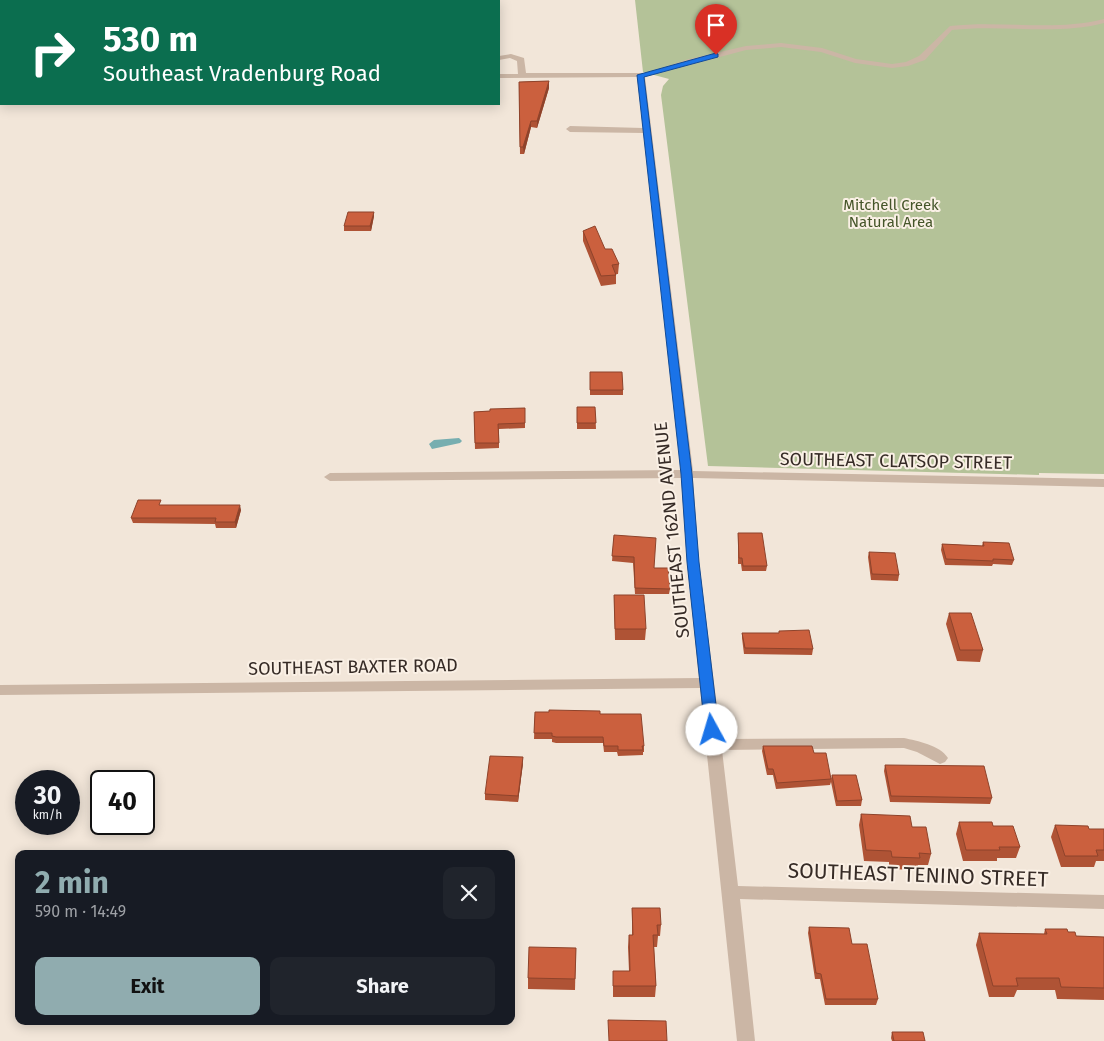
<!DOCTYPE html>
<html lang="en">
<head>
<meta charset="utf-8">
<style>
  body { margin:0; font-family:"Fira Sans",sans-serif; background:#20242c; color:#f1f3f6; height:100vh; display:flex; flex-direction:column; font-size:19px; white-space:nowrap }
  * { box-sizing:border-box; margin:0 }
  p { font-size:16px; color:#9ea1a6 }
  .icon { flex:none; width:28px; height:28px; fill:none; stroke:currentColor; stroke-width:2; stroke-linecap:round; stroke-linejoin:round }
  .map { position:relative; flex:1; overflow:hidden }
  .sheet { position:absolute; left:15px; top:850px; width:500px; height:175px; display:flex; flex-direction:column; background:#171b24; border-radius:10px; box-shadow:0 2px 12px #0003 }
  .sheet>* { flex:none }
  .top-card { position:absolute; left:0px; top:0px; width:500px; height:105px; box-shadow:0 2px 12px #0003; background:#0b6e4f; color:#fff; overflow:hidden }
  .speed { position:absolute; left:15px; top:770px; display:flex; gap:10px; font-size:25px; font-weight:700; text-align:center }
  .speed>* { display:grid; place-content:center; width:65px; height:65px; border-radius:50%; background:#171b24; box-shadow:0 2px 12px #0003; line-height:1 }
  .speed small { font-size:12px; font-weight:400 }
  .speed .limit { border:2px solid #111; border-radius:8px; background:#fff; color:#111 }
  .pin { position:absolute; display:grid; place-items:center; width:42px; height:42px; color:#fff; margin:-51px -21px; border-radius:50% 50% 50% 0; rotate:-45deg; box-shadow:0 0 5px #0007 }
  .pin .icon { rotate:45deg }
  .me { position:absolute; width:55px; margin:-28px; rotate:354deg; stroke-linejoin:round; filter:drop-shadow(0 0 4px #0008) }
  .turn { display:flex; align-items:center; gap:18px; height:105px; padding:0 20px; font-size:22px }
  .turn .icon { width:65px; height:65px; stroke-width:2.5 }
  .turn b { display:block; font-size:35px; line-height:42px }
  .round { display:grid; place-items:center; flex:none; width:52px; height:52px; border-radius:10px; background:#20242c }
  .overview { display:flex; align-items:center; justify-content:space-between; height:85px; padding:0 20px }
  h1 { font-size:30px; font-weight:700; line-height:38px; color:#90acaf }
  .action { display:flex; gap:10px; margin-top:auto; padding:10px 20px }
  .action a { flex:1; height:58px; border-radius:10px; background:#90acaf; color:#111; font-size:20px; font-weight:700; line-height:58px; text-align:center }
  .action a+a { background:#20242c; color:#f1f3f6 }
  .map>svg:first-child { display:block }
  .green { fill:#b4c298 }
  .water { fill:#77aeb0 }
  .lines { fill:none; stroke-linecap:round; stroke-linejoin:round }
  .minor { fill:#cbb6a5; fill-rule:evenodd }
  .wall { fill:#af5335 }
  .shaded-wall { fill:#8e432b }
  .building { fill:#cb603e; stroke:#8e432b }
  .route { fill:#1a73e8; stroke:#114b97 }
  .labels { text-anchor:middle; stroke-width:4; stroke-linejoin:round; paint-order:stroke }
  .far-park-label { font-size:15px; fill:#455529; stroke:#faf0e5 }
  .street-label { font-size:18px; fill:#362b26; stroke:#faf0e5 }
  .near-street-label { font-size:21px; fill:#362b26; stroke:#faf0e5 }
</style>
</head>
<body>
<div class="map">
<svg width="1104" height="1041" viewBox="0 0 1104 1041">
  <rect width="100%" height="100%" fill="#f2e6d9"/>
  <polygon class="green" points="635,0 1104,0 1104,474 1039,473 1039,475 708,466 661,95 663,86 669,79 643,72"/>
  <polygon class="water" points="459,438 462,441 460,443 432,449 429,444 434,440"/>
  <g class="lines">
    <g class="minor">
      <rect x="331" y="0" width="6" height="1"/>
      <path d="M1104,19v4c-50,13 -101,1 -152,7l-27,30 -17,6 -16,2 -37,-5 -34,-11 -40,-5 -35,3 -101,27 48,394 411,8v8l-411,-9 6,84 22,177 183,-1c13,3 36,7 44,20l-3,4 -5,2 -23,-12 -13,-4 -182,2 16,136 366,9v14l-364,-10 15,142h-18l-37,-353 -700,7v-10l699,-7 -12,-116 -6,-84 -351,3 -6,-4 6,-4 351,-3 -37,-337 -74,-1 -4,-3 4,-3 73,2 -6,-51 -138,1v-4h19l-1,-13 -7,-3 -11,2v-4l12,-2 13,4 2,15h123l36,-13 61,-14 35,-3 41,5 34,11 36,5 14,-2 13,-6 31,-30c52,-6 103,6 154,-7z"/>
      <rect x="0" y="77" width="1" height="4"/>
    </g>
  </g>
  <g class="wall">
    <polygon points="549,81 549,88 537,128 531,127 524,154 520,154 519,82"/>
    <polygon points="374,216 371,231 344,231 344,226"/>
    <polygon points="583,231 605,249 619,264 618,274 616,274 616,284 601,286 583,241"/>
    <polygon points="590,372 623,390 623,395 590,395"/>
    <polygon points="577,407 595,407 596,429 577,429"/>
    <polygon points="525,408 525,428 499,429 499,448 475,449 474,412 490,411"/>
    <polygon points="162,505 241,510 236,528 216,528 215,524 133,523 131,518"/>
    <polygon points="738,533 767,566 766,571 742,571 741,564 738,564"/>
    <polygon points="614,535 670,589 669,594 635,594 633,563 612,561"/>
    <polygon points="983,542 1014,560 1012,565 993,564 992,566 945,565 941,550 942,544 982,546"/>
    <polygon points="869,552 899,575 898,581 871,580 868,557"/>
    <polygon points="614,595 646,629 645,640 615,640"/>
    <polygon points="949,613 983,650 980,662 957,661 946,624"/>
    <polygon points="742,633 813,649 812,655 744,654 742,638"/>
    <polygon points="535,712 600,714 644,746 644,752 643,752 643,755 618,756 617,752 604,752 603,743 556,743 552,742 552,739 534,739"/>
    <polygon points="763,746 814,753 831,779 832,775 862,800 861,806 836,806 831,782 830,785 776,789 773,775 767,775 762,751"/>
    <polygon points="523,763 518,802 485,800 485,794"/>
    <polygon points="885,765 992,798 990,804 890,802 884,771"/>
    <polygon points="861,814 912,827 931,854 928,865 918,865 917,870 889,869 889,862 864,861 859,825"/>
    <polygon points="959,822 993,826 1020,847 1016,858 997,858 997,861 963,861 956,834"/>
    <polygon points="1055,825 1089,829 1104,829 1104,861 1096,861 1094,867 1061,867 1051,837"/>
    <polygon points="632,908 661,925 660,936 658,936 657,947 654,947 656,986 655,997 613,997 613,971 629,971 628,947 629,935 632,935"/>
    <polygon points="809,927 852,944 878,999 876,1005 825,1005 820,979 815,979 808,933"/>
    <polygon points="1045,929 1068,932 1076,936 1104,937 1104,1000 1057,999 1055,990 1017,990 1014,997 989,997 976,945 979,933 1044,934"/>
    <polygon points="576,948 575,990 528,989 528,978"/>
    <polygon points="892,1032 925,1041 892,1041 891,1038"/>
  </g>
  <g class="shaded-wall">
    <polygon points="549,81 549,88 537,128 537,121"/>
    <polygon points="531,121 531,127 524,154 523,147"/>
    <polygon points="374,212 374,216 371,231 370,226"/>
    <polygon points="240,505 241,510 236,528 235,522"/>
    <polygon points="523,757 523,763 518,802 518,796"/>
  </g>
  <g class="building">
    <polygon points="549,81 537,121 531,121 523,147 520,147 519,82"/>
    <polygon points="348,212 374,212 370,226 344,226"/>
    <polygon points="595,226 605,249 612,249 619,264 612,265 616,275 601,276 583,231"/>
    <polygon points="590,372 622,372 623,390 590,390"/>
    <polygon points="577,407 595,407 596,423 577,423"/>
    <polygon points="525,408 525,423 498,424 499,443 475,443 474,412 490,411 490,409"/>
    <polygon points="138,500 161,500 159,505 240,505 235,522 215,522 216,518 131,518"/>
    <polygon points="738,533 762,533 767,566 743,566 742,558 739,558"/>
    <polygon points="614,535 656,538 654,568 668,568 670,589 635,588 634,557 612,556"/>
    <polygon points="983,542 1009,543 1014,560 993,559 993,561 946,559 942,544 984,546"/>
    <polygon points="869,552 895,553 899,575 872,574"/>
    <polygon points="614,595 644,595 646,629 615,629"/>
    <polygon points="949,613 971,613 983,650 960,650"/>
    <polygon points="809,630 813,649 745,648 742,633 779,633 779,631"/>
    <polygon points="549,710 600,711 600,714 641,714 644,746 642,746 643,750 618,750 618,746 604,746 603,737 556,737 552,736 552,733 534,733 535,712 549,712"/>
    <polygon points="763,746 812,746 814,753 826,753 831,779 777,783 773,769 768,769"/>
    <polygon points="490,756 523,757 518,796 485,794"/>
    <polygon points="885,765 984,766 992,798 891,796"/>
    <polygon points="832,775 856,775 862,800 837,801"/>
    <polygon points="861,814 910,816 912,827 926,827 931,854 919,853 920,858 892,857 891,851 866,850"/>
    <polygon points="959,822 992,822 993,826 1013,826 1020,847 999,847 1000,850 966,850"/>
    <polygon points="1055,825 1088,826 1089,829 1104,829 1104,850 1096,850 1098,856 1065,856"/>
    <polygon points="632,908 660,908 661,925 657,925 658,935 653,935 656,986 613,986 613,971 630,971 629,935 633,935"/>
    <polygon points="809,927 849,928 852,944 867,944 878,999 826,999 821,974 816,973"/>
    <polygon points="1045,929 1067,929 1068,932 1075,932 1076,936 1104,937 1104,988 1061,987 1059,978 1016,978 1018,986 993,986 979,933 1047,934"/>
    <polygon points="529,947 576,948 575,979 528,978"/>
    <polygon points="608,1020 666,1021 667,1041 609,1041"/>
    <polygon points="892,1032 923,1032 925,1041 894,1041"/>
  </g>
  <polygon class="route" points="716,53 718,54 718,57 644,77 692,474 699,562 719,730 717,733 707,733 705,730 687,562 681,474 637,75"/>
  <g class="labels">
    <g class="far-park-label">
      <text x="891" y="210">Mitchell Creek<tspan x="891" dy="17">Natural Area</tspan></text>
    </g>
    <g class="street-label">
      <text transform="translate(896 461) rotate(1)" y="6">SOUTHEAST CLATSOP STREET</text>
      <text transform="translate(672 530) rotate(-96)" y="6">SOUTHEAST 162ND AVENUE</text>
      <text transform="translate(353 667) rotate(-1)" y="6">SOUTHEAST BAXTER ROAD</text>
    </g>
    <g class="near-street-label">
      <text transform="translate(918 875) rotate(2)" y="7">SOUTHEAST TENINO STREET</text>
    </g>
  </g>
</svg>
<div class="speed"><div>30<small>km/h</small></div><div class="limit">40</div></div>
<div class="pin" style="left:716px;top:55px;background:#d93025"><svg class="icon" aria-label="arrive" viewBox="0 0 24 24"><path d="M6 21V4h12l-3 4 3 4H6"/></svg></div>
<svg class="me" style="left:712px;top:730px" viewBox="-20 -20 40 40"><circle r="19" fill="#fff"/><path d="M0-13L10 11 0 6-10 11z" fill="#1a73e8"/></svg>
<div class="top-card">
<div class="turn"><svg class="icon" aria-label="right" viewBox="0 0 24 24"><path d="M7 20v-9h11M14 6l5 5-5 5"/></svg><div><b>530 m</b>Southeast Vradenburg Road</div></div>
</div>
<section class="sheet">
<div class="overview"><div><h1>2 min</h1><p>590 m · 14:49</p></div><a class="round"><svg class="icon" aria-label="close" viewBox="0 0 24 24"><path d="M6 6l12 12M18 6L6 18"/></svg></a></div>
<div class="action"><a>Exit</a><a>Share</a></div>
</section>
</div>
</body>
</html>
